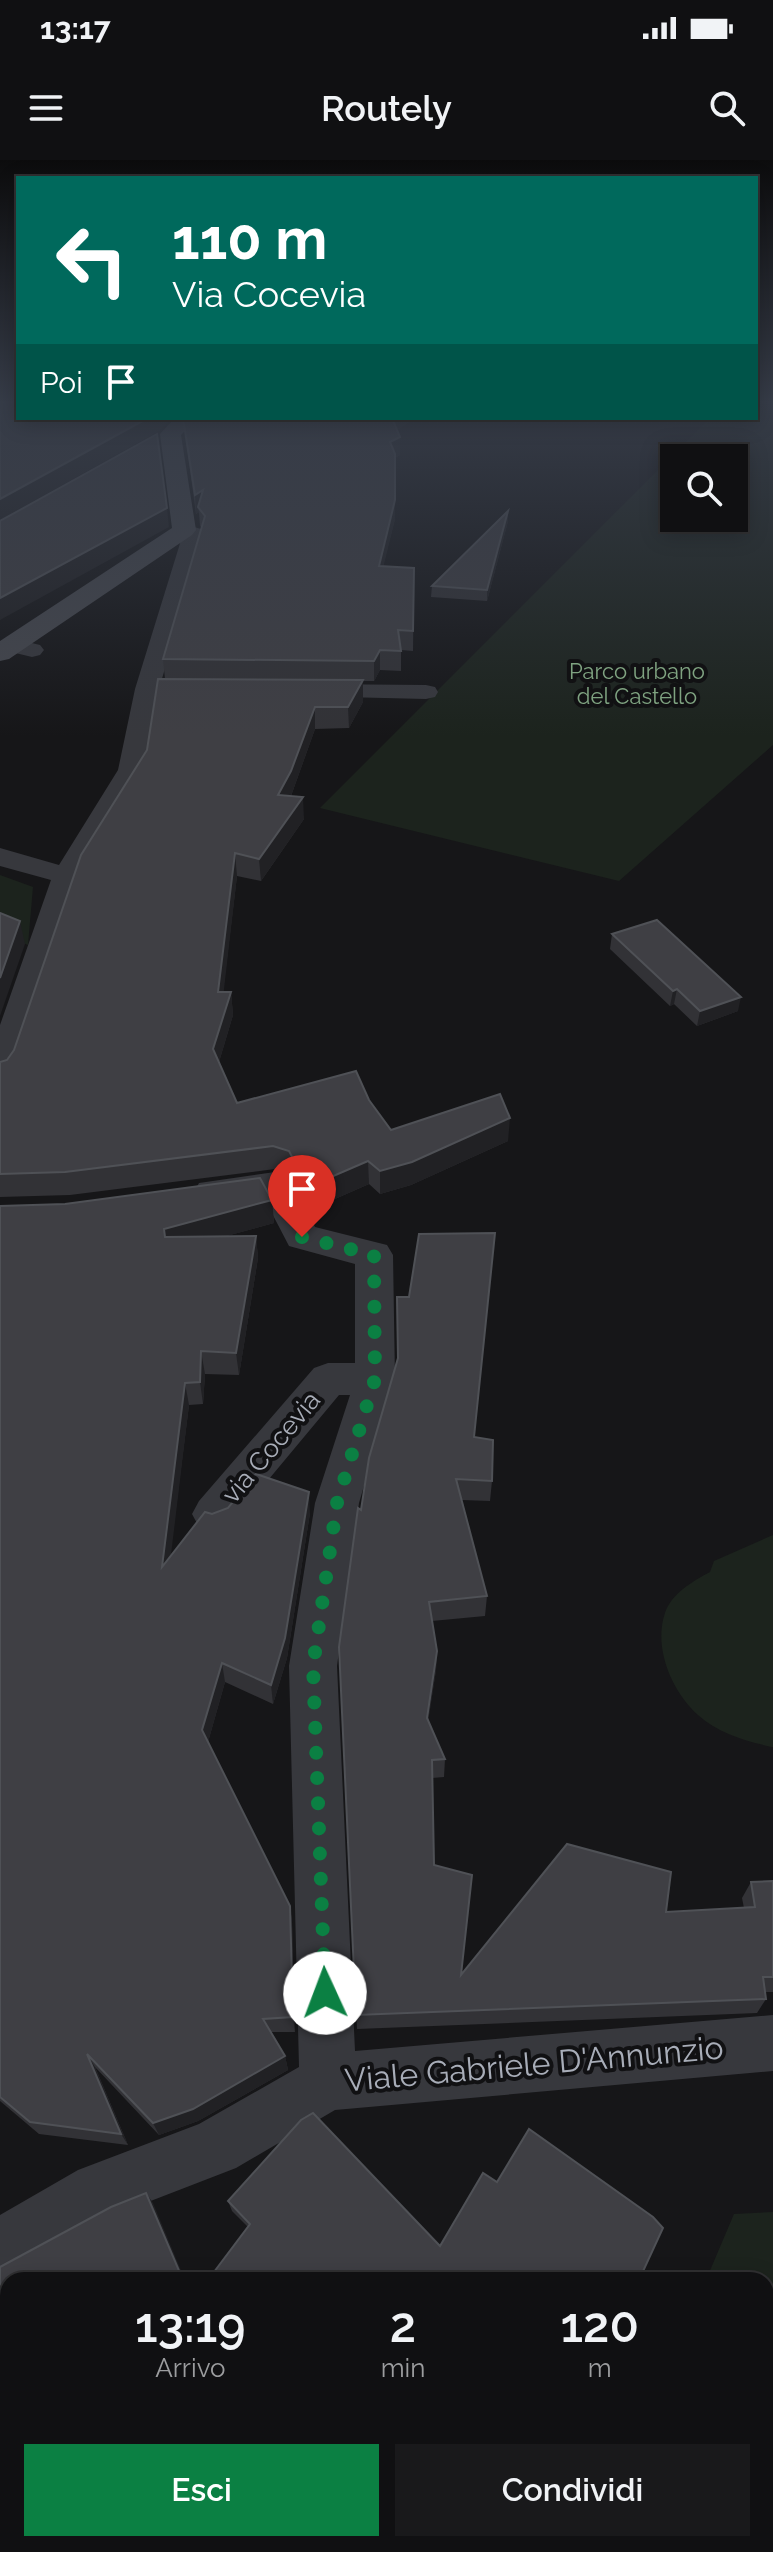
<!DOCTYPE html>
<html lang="it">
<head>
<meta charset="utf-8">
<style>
  body { margin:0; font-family:Raleway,sans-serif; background:#19191b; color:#f1f3f6; height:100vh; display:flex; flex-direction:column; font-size:30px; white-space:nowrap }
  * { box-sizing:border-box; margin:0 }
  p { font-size:26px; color:#9c9d9f }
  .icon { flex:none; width:44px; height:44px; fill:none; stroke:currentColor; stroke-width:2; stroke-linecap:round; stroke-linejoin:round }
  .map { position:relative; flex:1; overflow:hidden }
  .sheet { position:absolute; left:0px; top:2112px; width:774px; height:280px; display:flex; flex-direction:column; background:#101012; border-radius:24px 24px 0 0; box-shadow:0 4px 20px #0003,0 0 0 2px #303032 }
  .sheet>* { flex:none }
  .guide { position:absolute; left:16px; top:16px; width:742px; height:244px; border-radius:0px; box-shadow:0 4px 20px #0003,0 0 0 2px #303032; background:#00695c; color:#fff; overflow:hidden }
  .fabs { position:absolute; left:660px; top:284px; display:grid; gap:16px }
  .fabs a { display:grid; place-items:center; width:88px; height:88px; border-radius:0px; background:#101012; box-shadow:0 4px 20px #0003,0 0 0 2px #303032; font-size:40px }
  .pin { position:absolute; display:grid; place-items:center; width:68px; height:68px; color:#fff; margin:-82px -34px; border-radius:50% 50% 50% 0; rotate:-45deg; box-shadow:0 0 8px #0007 }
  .pin .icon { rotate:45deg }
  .me { position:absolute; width:88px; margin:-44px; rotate:358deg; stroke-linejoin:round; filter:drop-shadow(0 0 6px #0008) }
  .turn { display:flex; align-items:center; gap:28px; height:168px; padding:0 24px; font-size:36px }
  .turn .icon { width:104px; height:104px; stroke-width:2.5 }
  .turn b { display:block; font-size:56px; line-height:68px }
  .then { display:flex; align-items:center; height:76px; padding:0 24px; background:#0003; gap:16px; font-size:30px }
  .eta { display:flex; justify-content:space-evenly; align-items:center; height:136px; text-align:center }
  .eta b { font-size:48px; font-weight:600; line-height:56px }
  .primary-button { display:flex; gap:16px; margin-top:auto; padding:16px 24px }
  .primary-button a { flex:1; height:92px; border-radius:0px; background:#0b8043; color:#fff; font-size:32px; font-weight:600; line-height:92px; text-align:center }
  .primary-button a+a { background:#19191b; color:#f1f3f6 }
  .status { display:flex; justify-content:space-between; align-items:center; height:56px; padding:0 40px; background:#101012; direction:ltr }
  .status svg { height:22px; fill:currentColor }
  header { display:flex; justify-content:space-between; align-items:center; height:104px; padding:0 24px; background:#101012; font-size:36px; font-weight:600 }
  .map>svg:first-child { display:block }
  .green { fill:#1c231d; fill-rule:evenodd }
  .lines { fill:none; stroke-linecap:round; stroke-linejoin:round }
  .street { fill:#37383d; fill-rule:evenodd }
  .secondary { fill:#45474d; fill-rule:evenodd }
  .wall { fill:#323236 }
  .shaded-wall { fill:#212124 }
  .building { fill:#3f3f44; stroke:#4f5156; stroke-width:2 }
  .route { stroke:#0b8043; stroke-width:14; stroke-dasharray:0 25.2 }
  .labels { text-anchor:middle; stroke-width:8; stroke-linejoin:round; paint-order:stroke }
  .far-park-label { font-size:22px; fill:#7fa381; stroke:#111113 }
  .street-label { font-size:26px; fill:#a8adb8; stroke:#111113 }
  .near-street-label { font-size:32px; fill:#a8adb8; stroke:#111113 }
</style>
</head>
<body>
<div class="status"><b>13:17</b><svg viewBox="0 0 49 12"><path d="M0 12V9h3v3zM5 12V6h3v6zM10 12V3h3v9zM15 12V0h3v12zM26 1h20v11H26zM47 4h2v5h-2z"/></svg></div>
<header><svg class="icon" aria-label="menu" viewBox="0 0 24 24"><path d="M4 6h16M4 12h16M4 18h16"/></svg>Routely<svg class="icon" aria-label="search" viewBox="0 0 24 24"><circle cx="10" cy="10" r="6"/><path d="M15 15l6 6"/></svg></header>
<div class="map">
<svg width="773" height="2392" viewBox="0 0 773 2392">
  <rect width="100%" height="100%" fill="#161618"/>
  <g class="green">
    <path d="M756,242h17v343l-154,136 -299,-73 390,-390h46zM674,298h60v60h-60z"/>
    <polygon points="0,715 33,727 28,785 0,773"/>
    <path d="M773,1375v212h-1c-26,-6 -53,-13 -74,-32 -26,-23 -45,-67 -33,-102 6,-19 28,-32 45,-41l4,-11z"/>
    <polygon points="773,2052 773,2317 766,2312 766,2120 706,2120 734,2054"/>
  </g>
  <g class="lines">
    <g class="street">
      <polygon points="184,364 201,369 204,374 159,529 144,610 82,716 17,912 12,920 0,923 0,865 51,720 0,706 0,688 59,705 118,610 135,529 182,377 173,370"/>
      <polygon points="11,478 40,485 44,490 40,495 32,497 3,490 0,484"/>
      <polygon points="310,524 426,525 435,527 438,532 435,537 426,539 301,536 298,531 301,526"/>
      <polygon points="275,1012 288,1015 315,1067 387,1085 393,1095 395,1219 359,1343 337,1506 355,1891 773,1855 773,1911 335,1950 236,2008 117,2054 21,2109 0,2118 0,2055 78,2010 199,1964 299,1907 289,1506 315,1343 350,1235 339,1235 229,1367 214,1372 199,1367 192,1354 199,1341 314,1208 328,1203 355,1203 355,1104 289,1086 264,1038 212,1045 199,1041 194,1032 199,1023"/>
    </g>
    <polygon class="secondary" points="175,258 197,258 181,275 196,370 192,375 9,499 0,501 0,481 172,368 160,274"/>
  </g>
  <g class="wall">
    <polygon points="183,258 415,258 397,270 400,295 395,298 395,359 383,406 414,408 413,491 401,490 401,511 380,510 374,521 363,521 363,542 349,568 315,569 291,636 304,659 261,721 237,716 223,832 231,832 233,855 219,902 237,943 369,940 391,970 508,981 411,1025 380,1034 369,1024 310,1050 291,1014 275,1009 70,1035 0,1037 0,902 7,900 14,890 147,590 165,519 163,499 202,368 200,366 199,352 196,354"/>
    <polygon points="508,361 487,441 431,437 432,426"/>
    <polygon points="612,774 738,851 697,866 674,844 670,846 610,789"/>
    <polygon points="272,1040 274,1063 226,1076 256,1076 258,1098 239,1215 205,1214 203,1244 189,1245 170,1396 212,1354 310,1353 287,1498 273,1544 225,1522 208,1582 290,1746 292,1762 295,1872 271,1872 285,1896 288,1910 198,1961 159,1975 95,1907 128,1985 39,1974 0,1941 0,1046"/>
    <polygon points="475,1278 492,1321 490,1341 462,1340 487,1436 485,1456 432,1461 437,1491 436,1510 428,1561 445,1599 444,1617 432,1618 434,1705 461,1815 666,1752 744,1748 742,1738 751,1722 773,1721 773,1832 765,1832 766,1839 757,1853 357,1869 339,1487 361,1350"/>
    <polygon points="228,2041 440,2086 248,2067 232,2051"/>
    <polygon points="580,2384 632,2384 643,2392 576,2392"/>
    <polygon points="652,2384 766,2384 772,2392 646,2392"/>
  </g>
  <g class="shaded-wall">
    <polygon points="148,258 172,258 159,271 0,360 0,339"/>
    <polygon points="392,258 415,258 392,274"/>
    <polygon points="400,277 400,295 390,300 390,282"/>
    <polygon points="203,330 198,347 199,352 196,354 195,335"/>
    <polygon points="395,340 395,359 379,425 379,406"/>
    <polygon points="167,348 169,367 0,460 0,438"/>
    <polygon points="508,351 508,361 487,441 487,430"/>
    <polygon points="380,490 380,510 374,521 374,501"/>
    <polygon points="363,520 363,542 349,568 348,547"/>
    <polygon points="315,547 315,569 292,633 280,657 278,635"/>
    <polygon points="303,637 304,659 261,721 259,699"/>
    <polygon points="235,693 237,716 221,855 218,832"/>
    <polygon points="20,761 25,784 0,856 0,818"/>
    <polygon points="677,829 674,844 670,846 673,831"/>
    <polygon points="231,832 233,855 216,912 213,889"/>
    <polygon points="741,837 738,851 697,866 700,851"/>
    <polygon points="510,958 508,981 411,1025 380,1034 380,1011"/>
    <polygon points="368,1001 369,1024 310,1050 308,1027"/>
    <polygon points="272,1040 274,1063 168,1092 164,1069"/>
    <polygon points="256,1076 258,1098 239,1215 236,1193"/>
    <polygon points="201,1191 205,1214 203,1244 200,1222"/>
    <polygon points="185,1223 189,1245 167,1428 162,1407"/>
    <polygon points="309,1332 310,1353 287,1498 273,1544 271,1525"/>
    <polygon points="437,1491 436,1510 426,1576 427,1558"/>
    <polygon points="222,1503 225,1522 206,1589 202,1570"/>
    <polygon points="290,1746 292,1762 295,1872 293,1857"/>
    <polygon points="87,1894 95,1907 128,1985 121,1974"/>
    <polygon points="285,1896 288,1910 198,1961 159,1975 153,1963"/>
    <polygon points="146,2033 153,2043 185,2120 183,2120"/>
    <polygon points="233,2384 237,2384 243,2392 239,2392"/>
  </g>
  <g class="building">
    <polygon points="0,242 18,242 18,258 148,258 0,339"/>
    <polygon points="183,258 392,258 400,277 390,282 395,294 395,340 379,406 414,408 413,471 398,470 401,491 380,490 374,501 163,499 205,356 198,347 203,330 195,335"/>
    <polygon points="157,274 167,348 0,438 0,361"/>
    <polygon points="508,351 487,430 432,426"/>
    <polygon points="158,519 363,520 348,547 315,547 291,611 278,635 303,637 259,699 235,693 218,832 231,832 213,889 237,943 356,911 369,940 391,970 500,934 510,958 412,1002 380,1011 368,1001 308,1027 289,991 273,986 65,1012 0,1014 0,902 7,900 14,890 81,695 147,590"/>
    <polygon points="0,753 20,761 0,818"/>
    <polygon points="657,760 741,837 700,851 677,829 673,831 612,774"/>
    <polygon points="260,1018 272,1040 164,1069 165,1077 256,1076 236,1193 201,1191 200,1222 185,1223 162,1407 205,1352 212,1354 228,1348 256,1314 309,1332 285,1478 271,1525 222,1503 202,1570 290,1746 293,1857 263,1859 285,1896 193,1949 153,1963 87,1894 121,1974 30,1962 0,1937 0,1046 65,1044"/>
    <polygon points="495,1073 474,1277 493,1280 492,1321 456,1319 487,1436 429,1442 437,1491 427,1558 445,1599 432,1600 434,1705 472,1715 461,1815 567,1684 671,1712 666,1752 755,1747 751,1722 773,1721 773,1817 763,1817 766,1839 356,1855 339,1487 358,1348 361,1350 369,1298 398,1198 397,1137 409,1137 419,1074"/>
    <polygon points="313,1953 440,2086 483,2013 497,2022 529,1969 653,2057 663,2068 639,2120 208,2120 250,2064 228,2041 301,1960"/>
    <polygon points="146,2033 183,2120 8,2120 8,2384 233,2384 239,2392 0,2392 0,2107 111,2047"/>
    <polygon points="766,2343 773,2347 773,2388 772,2392 654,2392 659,2384 766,2384"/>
    <polygon points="287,2384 550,2384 557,2392 280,2392"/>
    <polygon points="586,2384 632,2384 643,2392 581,2392"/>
  </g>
  <linearGradient id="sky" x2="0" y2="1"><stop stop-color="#0c0c0d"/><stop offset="0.42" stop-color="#363c48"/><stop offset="1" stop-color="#363c48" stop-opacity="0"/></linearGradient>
  <rect width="773" height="576" fill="url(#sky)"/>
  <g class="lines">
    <polyline class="route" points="302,1077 374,1095 375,1219 337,1343 313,1506 325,1833"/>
  </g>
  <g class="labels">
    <g class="far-park-label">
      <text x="637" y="519">Parco urbano<tspan x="637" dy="25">del Castello</tspan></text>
    </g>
    <g class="street-label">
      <text transform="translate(271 1287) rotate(-50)" y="9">via Cocevia</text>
    </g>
    <g class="near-street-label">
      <text transform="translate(534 1904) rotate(-5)" y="11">Viale Gabriele D'Annunzio</text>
    </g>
  </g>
</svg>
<div class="fabs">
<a><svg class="icon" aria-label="search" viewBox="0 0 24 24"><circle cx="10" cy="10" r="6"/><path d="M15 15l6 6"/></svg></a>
</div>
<div class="pin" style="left:302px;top:1077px;background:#d93025"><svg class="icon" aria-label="arrive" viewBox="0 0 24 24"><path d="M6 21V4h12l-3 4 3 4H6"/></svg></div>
<svg class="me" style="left:325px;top:1833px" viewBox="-20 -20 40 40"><circle r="19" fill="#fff"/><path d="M0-13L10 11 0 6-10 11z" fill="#0b8043"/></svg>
<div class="guide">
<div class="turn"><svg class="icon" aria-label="left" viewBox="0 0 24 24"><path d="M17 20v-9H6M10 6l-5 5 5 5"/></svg><div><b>110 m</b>Via Cocevia</div></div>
<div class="then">Poi<svg class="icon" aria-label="arrive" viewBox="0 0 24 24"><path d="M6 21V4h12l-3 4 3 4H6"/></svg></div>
</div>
<section class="sheet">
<div class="eta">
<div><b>13:19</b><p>Arrivo</p></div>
<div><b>2</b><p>min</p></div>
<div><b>120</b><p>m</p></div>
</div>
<div class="primary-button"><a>Esci</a><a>Condividi</a></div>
</section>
</div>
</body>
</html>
